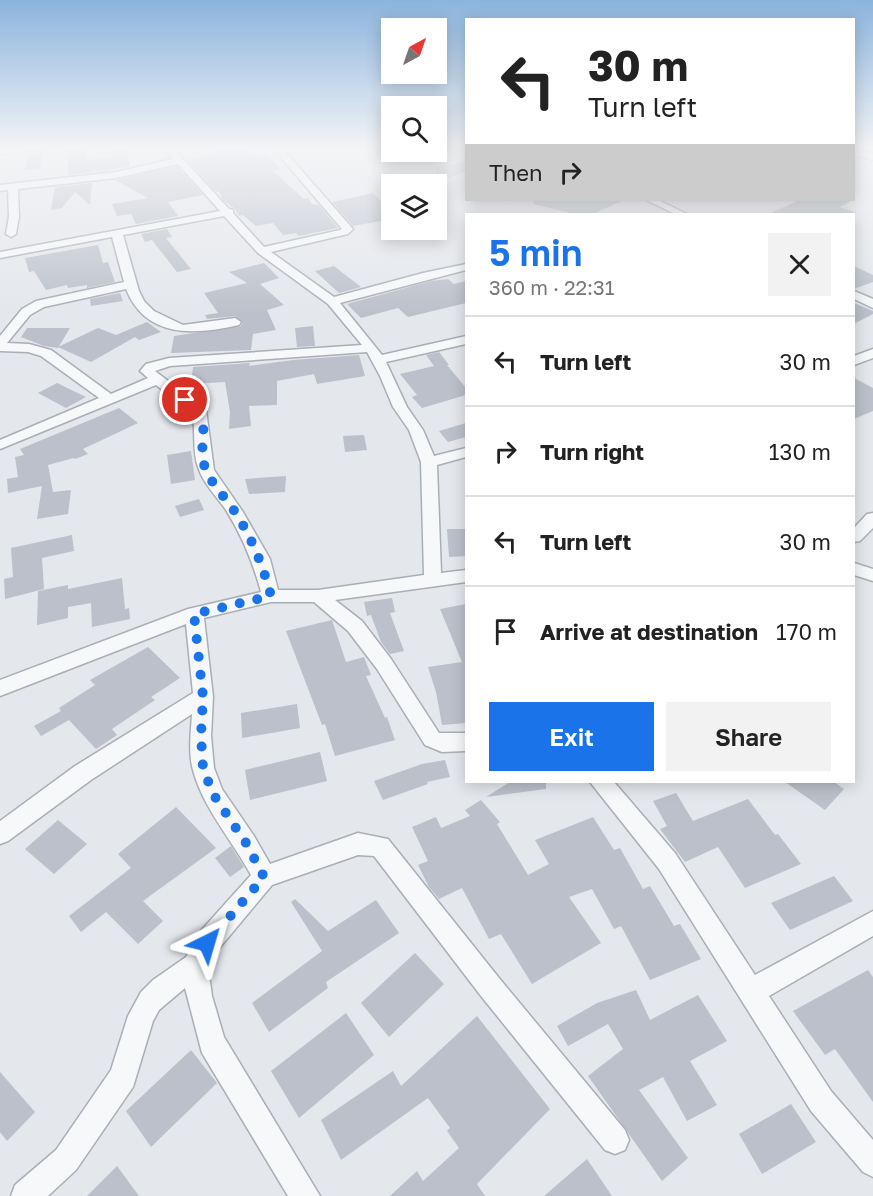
<!DOCTYPE html>
<html lang="en">
<head>
<meta charset="utf-8">
<style>
  body { margin:0; font-family:"Golos Text",sans-serif; background:#f2f2f2; color:#222; height:100vh; display:flex; flex-direction:column; font-size:22px; white-space:nowrap }
  * { box-sizing:border-box; margin:0 }
  p { font-size:20px; color:#767676 }
  .icon { flex:none; width:33px; height:33px; fill:none; stroke:currentColor; stroke-width:2; stroke-linecap:round; stroke-linejoin:round }
  .map { position:relative; flex:1; overflow:hidden }
  .side { position:absolute; left:465px; top:213px; width:390px; height:570px; display:flex; flex-direction:column; background:#fff; border-radius:0px; box-shadow:0 3px 15px #0003 }
  .side>* { flex:none }
  .guide { position:absolute; left:465px; top:18px; width:390px; height:183px; border-radius:0px; box-shadow:0 3px 15px #0003; background:#fff; color:#222; overflow:hidden }
  .needle { width:39px; rotate:40deg }
  .fabs { position:absolute; left:381px; top:18px; display:grid; gap:12px }
  .fabs a { display:grid; place-items:center; width:66px; height:66px; border-radius:0px; background:#fff; box-shadow:0 3px 15px #0003; font-size:30px }
  .pin { position:absolute; display:grid; place-items:center; width:51px; height:51px; color:#fff; margin:-26px; border:3px solid #fff; border-radius:50%; box-shadow:0 2px 6px #0007 }
  .me { position:absolute; width:66px; margin:-33px; rotate:40deg; stroke-linejoin:round; filter:drop-shadow(0 0 4px #0008) }
  .turn { display:flex; align-items:center; gap:21px; height:126px; padding:0 24px; font-size:27px }
  .turn .icon { width:78px; height:78px; stroke-width:2.5 }
  .turn b { display:block; font-size:42px; line-height:51px }
  .then { display:flex; align-items:center; height:57px; padding:0 24px; background:#0003; gap:12px; font-size:22px }
  .round { display:grid; place-items:center; flex:none; width:63px; height:63px; border-radius:0px; background:#f2f2f2 }
  .head { display:flex; align-items:center; justify-content:space-between; height:102px; padding:0 24px }
  h1 { font-size:36px; font-weight:600; line-height:45px; color:#1a73e8 }
  .cta { display:flex; gap:12px; margin-top:auto; padding:12px 24px }
  .cta a { flex:1; height:69px; border-radius:0px; background:#1a73e8; color:#fff; font-size:24px; font-weight:600; line-height:69px; text-align:center }
  .cta a+a { background:#f2f2f2; color:#222 }
  ul { padding:0; list-style:none }
  li { display:flex; align-items:center; gap:18px; height:90px; padding:0 24px; border-top:2px solid #e0e0e0 }
  li div { flex:1 }
  li b { display:block; font-size:22px }
  li em { font-style:normal }
  .map>svg:first-child { display:block }
  .building { fill:#bbc0ca }
  .lines { fill:none; stroke-linecap:round; stroke-linejoin:round }
  .street-casing { stroke:#a9aeb7; stroke-width:3 }
  .street { fill:#f7f8fa; fill-rule:evenodd }
  .route { stroke:#1a73e8; stroke-width:10; stroke-dasharray:0 18 }
</style>
</head>
<body>
<div class="map">
<svg width="873" height="1196" viewBox="0 0 873 1196">
  <rect width="100%" height="100%" fill="#e4e7ec"/>
  <g class="building">
    <polygon points="85,147 85,160 113,158 112,147 126,147 130,166 99,172 93,169 93,172 68,175 68,150"/>
    <polygon points="219,147 241,147 255,157 267,155 280,169 273,171 304,199 308,198 312,204 319,205 338,228 299,236 296,233 283,235 273,223 256,226 243,215 239,216 235,209 223,200 219,191 216,192 188,161 220,151"/>
    <polygon points="42,153 40,169 25,170 28,154"/>
    <polygon points="466,162 466,171 436,183 436,167"/>
    <polygon points="177,166 203,195 168,202 178,216 136,224 131,214 117,216 112,204 148,198 115,180"/>
    <polygon points="92,183 90,205 75,192 62,208 51,210 55,187"/>
    <polygon points="373,193 382,202 392,199 392,219 353,226 332,202"/>
    <polygon points="534,200 624,200 593,214 575,214 533,204"/>
    <polygon points="799,200 853,200 839,207 856,212 856,214 769,214"/>
    <polygon points="167,229 172,237 166,238 191,269 177,272 152,240 145,242 141,234"/>
    <polygon points="98,245 103,263 108,262 115,282 87,288 87,285 68,288 67,285 46,290 34,271 29,272 25,258"/>
    <polygon points="264,263 279,278 260,284 284,305 267,310 276,330 253,334 251,350 171,353 174,336 241,326 243,322 235,316 207,319 205,315 218,313 204,293 247,283 229,272"/>
    <polygon points="334,266 361,287 339,293 315,271"/>
    <polygon points="854,266 873,275 873,282 854,289"/>
    <polygon points="448,279 454,284 466,281 466,303 408,317 398,308 361,318 347,304 431,281"/>
    <polygon points="120,293 123,301 91,306 90,299"/>
    <polygon points="854,303 873,311 873,314 854,324"/>
    <polygon points="147,322 161,332 139,340 135,337 91,362 58,347 98,328 116,335"/>
    <polygon points="313,326 315,346 297,347 295,328"/>
    <polygon points="27,328 70,328 58,348 44,346 21,337"/>
    <polygon points="439,352 449,365 447,365 466,388 466,395 422,408 412,397 417,395 400,374 434,366 426,355"/>
    <polygon points="359,355 365,376 317,384 314,374 277,381 277,405 249,406 251,426 229,429 230,412 225,382 191,384 193,367 250,363 249,366 293,360"/>
    <polygon points="854,378 873,388 873,411 854,419"/>
    <polygon points="57,383 86,397 66,408 38,393"/>
    <polygon points="119,408 138,423 83,449 88,454 75,459 74,458 48,465 53,492 71,490 68,514 37,519 42,486 8,493 7,479 18,477 15,457 24,455 20,449"/>
    <polygon points="466,423 466,437 448,442 439,431"/>
    <polygon points="364,435 367,450 345,452 343,436"/>
    <polygon points="191,451 195,480 171,484 167,455"/>
    <polygon points="286,476 285,492 249,494 245,479"/>
    <polygon points="199,499 204,510 180,517 175,506"/>
    <polygon points="447,529 466,529 466,556 449,557"/>
    <polygon points="72,535 74,551 42,558 44,589 5,599 4,579 13,577 11,548"/>
    <polygon points="122,578 125,609 129,608 130,619 92,627 91,603 68,607 68,618 37,625 38,591 68,585 68,589"/>
    <polygon points="392,598 395,612 390,613 404,651 390,654 381,642 371,615 367,616 364,602"/>
    <polygon points="466,604 466,723 442,725 436,692 428,667 462,662 440,609"/>
    <polygon points="332,620 346,662 364,657 371,675 366,676 385,718 387,717 395,740 335,756 325,724 322,725 286,631"/>
    <polygon points="148,647 180,678 151,697 155,700 112,729 117,735 96,749 69,720 41,736 34,726 61,711 59,708 95,685 90,680"/>
    <polygon points="297,704 300,728 242,738 241,713"/>
    <polygon points="320,752 327,781 250,800 245,770"/>
    <polygon points="445,760 450,777 427,782 428,784 383,800 374,781 422,764"/>
    <polygon points="510,782 546,782 546,789 486,797"/>
    <polygon points="785,782 834,782 844,789 825,810"/>
    <polygon points="676,793 693,821 748,799 775,835 778,834 801,864 745,888 718,847 685,862 660,829 667,826 653,801"/>
    <polygon points="481,800 500,822 497,824 528,875 549,864 535,840 593,817 614,850 620,848 643,889 650,886 674,926 680,924 701,959 650,980 621,926 614,929 592,889 569,897 601,943 532,984 501,934 489,939 462,888 439,899 429,887 418,865 428,861 412,827 436,817 441,828 470,816 465,810"/>
    <polygon points="176,807 216,848 143,901 163,921 138,944 106,912 81,932 69,916 131,868 118,854"/>
    <polygon points="58,820 87,844 54,874 25,849"/>
    <polygon points="231,846 244,867 230,877 215,858"/>
    <polygon points="834,876 853,901 790,930 771,903"/>
    <polygon points="295,899 328,931 376,900 399,933 326,982 328,988 269,1032 252,1003 322,951 291,902"/>
    <polygon points="415,953 444,984 389,1037 361,1003"/>
    <polygon points="868,970 873,977 873,1102 835,1049 825,1055 793,1011"/>
    <polygon points="636,990 650,1020 698,995 727,1041 690,1061 717,1105 687,1121 663,1077 639,1090 688,1158 662,1181 588,1076 623,1049 608,1024 568,1046 557,1026 597,1003"/>
    <polygon points="346,1013 374,1055 299,1118 271,1071"/>
    <polygon points="477,1016 550,1109 477,1184 485,1196 390,1196 417,1171 423,1181 459,1148 447,1131 450,1128 428,1098 341,1160 321,1120 393,1071 401,1086"/>
    <polygon points="191,1050 217,1083 151,1147 126,1111"/>
    <polygon points="0,1072 35,1112 7,1141 0,1132"/>
    <polygon points="791,1104 816,1142 762,1174 739,1134"/>
    <polygon points="587,1159 612,1196 544,1196"/>
    <polygon points="117,1166 139,1196 87,1196"/>
  </g>
  <g class="lines">
    <defs>
      <g id="street">
        <polygon points="46,147 42,150 0,154 0,148"/>
        <path d="M163,147h9l57,62 4,1v3l31,34 76,-17 2,-1 -70,-82h9l72,82 -5,5 -77,18 63,45 89,-24 43,-9v6l-126,33 42,52 84,-19v8l-80,18 21,45 16,23 11,26 32,-8v9l-29,8 4,108 25,-3v12l-131,18 27,21 29,38 48,74h27v18l-24,1 -17,-7 -48,-76 -29,-38 -34,-29h-43l-67,16 9,79 -2,39 3,32 8,21 32,47 16,28 88,-31 30,6 111,139 126,152 4,10 -4,10 -10,4 -10,-4 -124,-154 -107,-140 -16,-1 -86,30 -56,67 -8,15 4,29 12,41 96,159h-32l-86,-143 -17,-65 -26,22 -6,11 -20,66 -57,83 -28,26h-37l4,-11 41,-35 55,-80 17,-54 13,-24 12,-12 33,-23 12,-23 53,-59c-19,-35 -48,-67 -58,-105 -5,-17 -2,-38 -1,-56l-101,66 -83,61 -8,3v-23l75,-55 118,-73 -7,-69 -186,72v-16l188,-71 73,-17c-8,-30 -19,-56 -35,-82 -9,-13 -23,-27 -28,-43 -6,-15 -2,-38 -6,-55l-36,-27 -156,64v-9l99,-42 -58,-42 -13,-4 -28,-1v-15l22,-27 14,-8 88,-19 -12,-45 -112,21v-6l220,-41 -42,-47 -62,14 -98,11 1,27 -3,18 -5,3 -5,-3 3,-18 -1,-26 -8,1v-6l116,-13 57,-13zM224,216l34,37 70,51 34,41 -193,13 -23,6 -6,7 8,7 -37,16 -60,-44 -22,-6 -22,-1 23,-28 14,-8 82,-18c20,50 69,46 113,36l2,-3 -6,-4 -52,7 -29,-14 -10,-10 -5,-10 -16,-56zM367,352l13,24 13,31 16,23 12,32 3,113 -106,15h-40l-8,-31 -27,-47 -29,-42 -8,-60 -51,-39 15,-5z"/>
        <polygon points="854,149 873,154 873,160 854,155"/>
        <polygon points="646,200 658,200 687,214 675,214"/>
        <polygon points="854,291 873,299 873,308 854,299"/>
        <polygon points="873,349 873,358 854,365 854,356"/>
        <polygon points="873,513 873,528 860,541 854,542 854,528 867,514"/>
        <polygon points="854,563 873,569 873,581 854,575"/>
        <polygon points="590,782 614,782 675,853 755,975 873,911 873,936 769,996 831,1091 873,1140 873,1177 863,1172 811,1111 659,869"/>
      </g>
    </defs>
    <use href="#street" class="street-casing"/>
    <use href="#street" class="street"/>
  </g>
  <linearGradient id="sky" x2="0" y2="1"><stop stop-color="#8bb4dd"/><stop offset="0.47" stop-color="#f3f4f6"/><stop offset="1" stop-color="#f3f4f6" stop-opacity="0"/></linearGradient>
  <rect width="873" height="315" fill="url(#sky)"/>
  <g class="lines">
    <path class="route" d="M185,400c33,25 9,43 21,70 7,16 20,28 29,42 17,26 28,54 36,84l-77,18 9,83 -2,39 2,32 10,26 33,49 18,34 -57,66"/>
  </g>
</svg>
<div class="fabs">
<a><svg class="needle" viewBox="-14 -14 28 28"><path d="M0-13l5 13h-10z" fill="#e53935"/><path d="M0 13l5-13h-10z" fill="#767676"/></svg></a>
<a><svg class="icon" aria-label="search" viewBox="0 0 24 24"><circle cx="10" cy="10" r="6"/><path d="M15 15l6 6"/></svg></a>
<a><svg class="icon" aria-label="layers" viewBox="0 0 24 24"><path d="M12 4l9 5-9 5-9-5zM3 14l9 5 9-5"/></svg></a>
</div>
<div class="pin" style="left:185px;top:400px;background:#d93025"><svg class="icon" aria-label="arrive" viewBox="0 0 24 24"><path d="M6 21V4h12l-3 4 3 4H6"/></svg></div>
<svg class="me" style="left:207px;top:943px" viewBox="-20 -20 40 40"><path d="M0-17L14 15 0 8-14 15z" fill="#1a73e8" stroke="#fff" stroke-width="4"/></svg>
<div class="guide">
<div class="turn"><svg class="icon" aria-label="left" viewBox="0 0 24 24"><path d="M17 20v-9H6M10 6l-5 5 5 5"/></svg><div><b>30 m</b>Turn left</div></div>
<div class="then">Then<svg class="icon" aria-label="right" viewBox="0 0 24 24"><path d="M7 20v-9h11M14 6l5 5-5 5"/></svg></div>
</div>
<section class="side">
<div class="head"><div><h1>5 min</h1><p>360 m · 22:31</p></div><a class="round"><svg class="icon" aria-label="close" viewBox="0 0 24 24"><path d="M6 6l12 12M18 6L6 18"/></svg></a></div>
<ul>
<li><svg class="icon" aria-label="left" viewBox="0 0 24 24"><path d="M17 20v-9H6M10 6l-5 5 5 5"/></svg><div><b>Turn left</b></div><em>30 m</em></li>
<li><svg class="icon" aria-label="right" viewBox="0 0 24 24"><path d="M7 20v-9h11M14 6l5 5-5 5"/></svg><div><b>Turn right</b></div><em>130 m</em></li>
<li><svg class="icon" aria-label="left" viewBox="0 0 24 24"><path d="M17 20v-9H6M10 6l-5 5 5 5"/></svg><div><b>Turn left</b></div><em>30 m</em></li>
<li><svg class="icon" aria-label="arrive" viewBox="0 0 24 24"><path d="M6 21V4h12l-3 4 3 4H6"/></svg><div><b>Arrive at destination</b></div><em>170 m</em></li>
</ul>
<div class="cta"><a>Exit</a><a>Share</a></div>
</section>
</div>
</body>
</html>
